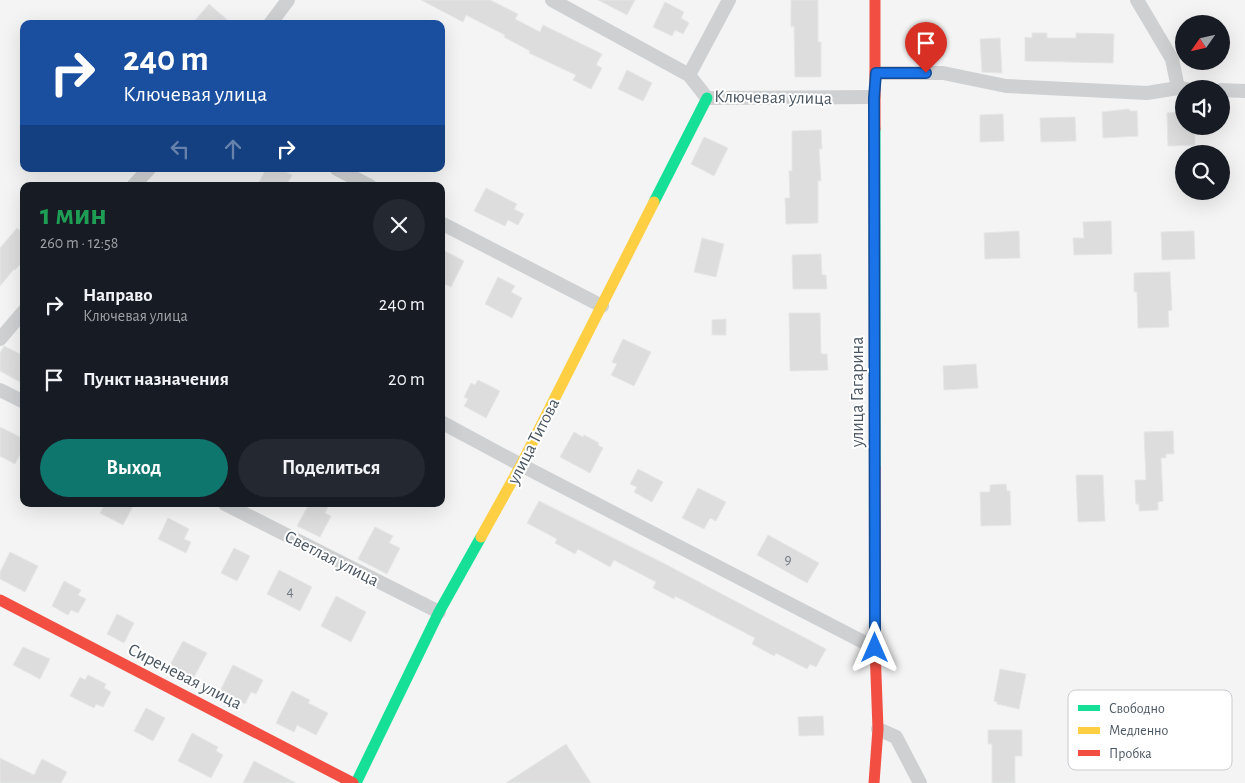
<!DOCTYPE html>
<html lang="ru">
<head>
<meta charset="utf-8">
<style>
  body { margin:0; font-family:"Alegreya Sans",sans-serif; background:#242831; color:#f1f3f6; height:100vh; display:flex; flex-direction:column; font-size:19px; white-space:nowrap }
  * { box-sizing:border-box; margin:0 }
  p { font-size:16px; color:#9ea1a6 }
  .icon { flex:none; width:28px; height:28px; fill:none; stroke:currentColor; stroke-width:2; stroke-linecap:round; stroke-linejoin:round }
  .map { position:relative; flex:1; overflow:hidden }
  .side { position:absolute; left:20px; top:182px; width:425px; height:325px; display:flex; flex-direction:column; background:#171b24; border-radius:10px; box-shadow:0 5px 20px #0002 }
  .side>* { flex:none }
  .top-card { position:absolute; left:20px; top:20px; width:425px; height:152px; border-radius:10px; box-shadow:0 5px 20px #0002; background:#1a4fa0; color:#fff; overflow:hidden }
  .needle { width:32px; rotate:236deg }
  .buttons { position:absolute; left:1175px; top:15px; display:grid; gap:10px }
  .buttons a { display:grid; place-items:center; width:55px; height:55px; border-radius:50%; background:#171b24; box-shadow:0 5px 20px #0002; font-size:25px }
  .pin { position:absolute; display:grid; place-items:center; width:42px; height:42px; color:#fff; margin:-51px -21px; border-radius:50% 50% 50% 0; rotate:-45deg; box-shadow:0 0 5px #0007 }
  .pin .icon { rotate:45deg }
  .me { position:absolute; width:55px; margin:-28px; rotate:0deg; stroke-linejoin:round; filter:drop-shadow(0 0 4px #0008) }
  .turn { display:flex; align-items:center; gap:18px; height:105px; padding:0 20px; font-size:22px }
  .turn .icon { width:65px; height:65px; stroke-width:2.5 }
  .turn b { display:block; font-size:35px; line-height:42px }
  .lanes { display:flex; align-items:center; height:48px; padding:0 20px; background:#0003; justify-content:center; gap:25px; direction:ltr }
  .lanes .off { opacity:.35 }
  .round { display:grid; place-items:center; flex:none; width:52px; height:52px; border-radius:26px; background:#242831 }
  .overview { display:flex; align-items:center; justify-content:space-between; height:85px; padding:0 20px }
  h1 { font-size:30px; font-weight:700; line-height:38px; color:#1e9e55 }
  .primary-button { display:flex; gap:10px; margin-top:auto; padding:10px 20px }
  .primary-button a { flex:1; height:58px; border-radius:30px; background:#0f766e; color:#fff; font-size:20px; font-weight:700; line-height:58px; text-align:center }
  .primary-button a+a { background:#242831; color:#f1f3f6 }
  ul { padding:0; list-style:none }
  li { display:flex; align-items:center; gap:15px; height:75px; padding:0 20px }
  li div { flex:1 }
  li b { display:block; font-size:19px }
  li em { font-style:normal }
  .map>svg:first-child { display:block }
  .building { fill:#ddddde; stroke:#e5e6e7 }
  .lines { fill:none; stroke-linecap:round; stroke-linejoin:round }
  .street { stroke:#ced0d2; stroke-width:14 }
  .fast { stroke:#16e098; stroke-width:11 }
  .slow { stroke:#ffcf43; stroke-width:11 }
  .jam { stroke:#f24e42; stroke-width:11 }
  .route-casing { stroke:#114b97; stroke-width:12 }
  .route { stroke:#1a73e8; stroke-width:9 }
  .labels { text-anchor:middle; stroke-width:4; stroke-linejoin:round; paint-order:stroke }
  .number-label { font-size:15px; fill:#707881 }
  .street-label { font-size:18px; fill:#4a5661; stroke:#fff }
  .key { fill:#fff; stroke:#c9ccd0; stroke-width:1 }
  .key-label { font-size:14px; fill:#4a5661 }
</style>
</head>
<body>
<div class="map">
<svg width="1245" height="783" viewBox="0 0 1245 783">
  <rect width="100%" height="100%" fill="#f4f4f4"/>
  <g class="building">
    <polygon points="421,0 490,0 518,14 515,19 540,32 543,25 602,54 596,65 602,68 591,89 573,80 576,75 529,53 530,51 504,37 505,35 466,15 463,22"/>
    <polygon points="598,0 635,0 627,15"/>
    <polygon points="791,0 818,0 818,42 821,42 821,77 795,77 794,26 791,27"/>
    <polygon points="665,2 684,12 681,18 689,23 683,34 675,30 672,36 653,27"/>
    <polygon points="209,4 232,24 192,24"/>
    <polygon points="1032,33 1047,33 1047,38 1076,38 1076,33 1114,34 1113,63 1025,61 1025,37 1032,38"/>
    <polygon points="1000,38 1002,73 982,72 980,39"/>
    <polygon points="627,70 652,83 643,101 618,89"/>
    <polygon points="1129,109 1130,111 1137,111 1138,136 1103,138 1102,112"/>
    <polygon points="1184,112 1184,126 1195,126 1195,145 1168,146 1167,113"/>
    <polygon points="1003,114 1004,141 980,142 980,115"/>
    <polygon points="1075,117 1076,141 1041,142 1040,118"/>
    <polygon points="821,130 822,149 819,149 821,181 818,181 818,223 786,224 785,198 790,198 789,171 792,171 792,131"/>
    <polygon points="704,137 728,148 714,176 691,164"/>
    <polygon points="266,169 280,169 292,175 286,186 257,186"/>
    <polygon points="486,188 517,204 514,209 524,214 518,225 508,220 505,226 474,211"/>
    <polygon points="1111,221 1112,254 1074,255 1073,238 1084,238 1083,222"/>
    <polygon points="17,228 24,234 24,260 15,270 14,269 0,286 0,248"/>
    <polygon points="1019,231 1020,258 985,259 984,233"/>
    <polygon points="1194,231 1195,259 1162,260 1161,232"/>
    <polygon points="702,238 724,244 716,277 694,272"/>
    <polygon points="441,249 464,261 451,287 441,282"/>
    <polygon points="821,254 822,275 826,275 827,289 793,289 792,255"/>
    <polygon points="1170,272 1172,310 1168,311 1169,327 1138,328 1137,292 1134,292 1134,273"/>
    <polygon points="498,277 515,286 511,292 522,298 512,318 485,304"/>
    <polygon points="789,313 820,313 821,354 827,354 828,370 790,371"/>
    <polygon points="726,319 726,335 712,335 712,320"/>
    <polygon points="623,339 651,352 634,386 611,375 617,364 612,362"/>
    <polygon points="4,346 24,356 24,384 0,371 0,353"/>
    <polygon points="976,364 978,388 944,390 943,366"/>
    <polygon points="478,380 500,391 486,418 464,406 468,399 464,397 471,383 475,385"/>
    <polygon points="0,427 24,439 24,447 15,464 0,456"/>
    <polygon points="1173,431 1174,454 1166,454 1166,458 1161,458 1163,501 1158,502 1158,510 1139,511 1139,504 1136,504 1135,480 1146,480 1144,432"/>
    <polygon points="574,432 583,437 584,435 599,443 598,445 603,448 590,473 560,457"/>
    <polygon points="638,469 663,482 652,502 634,492 637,487 630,484"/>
    <polygon points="1076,475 1103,475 1105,521 1078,522"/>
    <polygon points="1006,484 1007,491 1010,491 1011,525 981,526 980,492 990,492 990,485"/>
    <polygon points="698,488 726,502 716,521 710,518 704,529 682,518"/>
    <polygon points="539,501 665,564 826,649 816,667 810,664 807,669 776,653 774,656 752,644 755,638 675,596 674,599 653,588 656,582 614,560 610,567 578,549 575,554 555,543 557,539 527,523"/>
    <polygon points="105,504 134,504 123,525 100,513"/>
    <polygon points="309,504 321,504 328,507 325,513 331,516 320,537 297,526"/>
    <polygon points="168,518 189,529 184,539 191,542 186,553 158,539"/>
    <polygon points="375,527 393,536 389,543 400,548 387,574 358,559"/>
    <polygon points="768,535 819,563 807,583 757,555"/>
    <polygon points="234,548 250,556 237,581 221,573"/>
    <polygon points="10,552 38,566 25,592 0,579 0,572"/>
    <polygon points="279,570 312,587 300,611 267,594"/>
    <polygon points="64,581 81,590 78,595 86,599 78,613 71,610 68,615 52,606"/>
    <polygon points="336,596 366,612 351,642 321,626"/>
    <polygon points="117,614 134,623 124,643 107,634"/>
    <polygon points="183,641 207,653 193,679 169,667"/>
    <polygon points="23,647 50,659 40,679 13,665"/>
    <polygon points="233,665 263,680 256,694 251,692 245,704 220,691"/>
    <polygon points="1000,669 1026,674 1019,709 997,704 997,702 994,701"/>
    <polygon points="88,675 106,684 104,688 111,692 103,707 96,704 94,708 70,696 80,677 85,680"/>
    <polygon points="292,691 310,700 308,703 328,713 316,735 297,725 294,732 276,723"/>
    <polygon points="146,708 165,718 153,741 134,731"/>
    <polygon points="823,716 824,735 799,736 798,717"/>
    <polygon points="988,730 1022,730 1022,756 1015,756 1015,783 992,783 992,744 988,744"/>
    <polygon points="192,733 218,747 216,751 223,755 211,778 178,761"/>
    <polygon points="566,744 591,783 506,783"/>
    <polygon points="0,758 34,775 42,759 67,772 61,783 0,783"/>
    <polygon points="254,761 296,783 243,783"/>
  </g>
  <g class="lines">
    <g class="street">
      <polyline points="552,0 689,75 707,98 874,97"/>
      <polyline points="1137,0 1172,59 1178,88"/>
      <polyline points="270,24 288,0"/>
      <polyline points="876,73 943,73 1006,86 1147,93 1178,88 1187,89"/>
      <polyline points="689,75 729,0"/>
      <polyline points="1221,90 1245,91"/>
      <polyline points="337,169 370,186"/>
      <polyline points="133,186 149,169"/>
      <polyline points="441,223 602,306"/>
      <polyline points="0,339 24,311"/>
      <polyline points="0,390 24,402"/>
      <polyline points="441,422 521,465 875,648"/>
      <polyline points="225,504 439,612"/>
      <polyline points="878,729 896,737 920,783"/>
    </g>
    <g class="fast">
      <polyline points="875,129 875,468"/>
      <polyline points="654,202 707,98"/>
      <polyline points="356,783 439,612 481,537"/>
    </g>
    <polyline class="slow" points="481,537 521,465 654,202"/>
    <g class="jam">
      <polyline points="875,0 875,129"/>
      <polyline points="0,600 353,783"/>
      <polyline points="874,783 878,729 875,648 875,468"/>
    </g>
  </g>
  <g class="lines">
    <defs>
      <polyline id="route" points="875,648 874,98 876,73 926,73"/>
    </defs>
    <use href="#route" class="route-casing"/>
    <use href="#route" class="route"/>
  </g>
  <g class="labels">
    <g class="number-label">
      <text x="788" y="564">9</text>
      <text x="290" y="596">4</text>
    </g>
    <g class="street-label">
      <text transform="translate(773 97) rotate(1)" y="6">Ключевая улица</text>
      <text transform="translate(857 392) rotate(-90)" y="6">улица Гагарина</text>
      <text transform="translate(533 441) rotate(-63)" y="6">улица Титова</text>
      <text transform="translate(332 558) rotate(27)" y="6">Светлая улица</text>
      <text transform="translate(185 676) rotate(27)" y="6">Сиреневая улица</text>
    </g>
  </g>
  <rect x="1068" y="690" width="164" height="80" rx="8" class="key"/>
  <rect x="1078" y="705" width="22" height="6" fill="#16e098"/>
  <rect x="1078" y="727" width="22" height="7" fill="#ffcf43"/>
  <rect x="1078" y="750" width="22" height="6" fill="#f24e42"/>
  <g class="key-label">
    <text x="1109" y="713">Свободно</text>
    <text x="1109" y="735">Медленно</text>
    <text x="1109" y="758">Пробка</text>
  </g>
</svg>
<div class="buttons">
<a><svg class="needle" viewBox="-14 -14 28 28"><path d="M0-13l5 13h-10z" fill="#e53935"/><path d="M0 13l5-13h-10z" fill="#9ea1a6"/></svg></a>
<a><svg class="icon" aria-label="sound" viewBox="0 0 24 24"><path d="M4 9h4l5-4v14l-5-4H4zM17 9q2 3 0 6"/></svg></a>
<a><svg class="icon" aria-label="search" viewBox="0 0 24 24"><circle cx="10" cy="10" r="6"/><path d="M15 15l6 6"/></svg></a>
</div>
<div class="pin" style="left:926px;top:73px;background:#d93025"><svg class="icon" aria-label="arrive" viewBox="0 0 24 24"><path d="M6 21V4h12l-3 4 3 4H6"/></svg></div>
<svg class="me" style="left:875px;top:648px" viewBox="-20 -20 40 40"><path d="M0-17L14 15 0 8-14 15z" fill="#1a73e8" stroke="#fff" stroke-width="4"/></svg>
<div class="top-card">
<div class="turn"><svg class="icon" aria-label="right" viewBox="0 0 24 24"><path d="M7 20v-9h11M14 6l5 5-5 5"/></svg><div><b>240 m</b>Ключевая улица</div></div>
<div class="lanes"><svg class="icon off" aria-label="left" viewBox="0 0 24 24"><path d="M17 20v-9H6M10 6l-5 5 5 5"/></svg><svg class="icon off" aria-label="ahead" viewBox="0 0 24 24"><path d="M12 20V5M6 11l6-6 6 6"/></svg><svg class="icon" aria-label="right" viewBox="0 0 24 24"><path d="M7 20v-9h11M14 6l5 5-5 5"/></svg></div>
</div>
<section class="side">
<div class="overview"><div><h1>1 мин</h1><p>260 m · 12:58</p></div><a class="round"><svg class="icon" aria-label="close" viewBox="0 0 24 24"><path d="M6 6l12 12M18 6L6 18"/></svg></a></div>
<ul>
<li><svg class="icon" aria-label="right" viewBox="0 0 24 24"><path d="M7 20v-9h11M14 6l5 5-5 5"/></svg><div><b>Направо</b><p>Ключевая улица</p></div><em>240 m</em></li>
<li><svg class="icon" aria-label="arrive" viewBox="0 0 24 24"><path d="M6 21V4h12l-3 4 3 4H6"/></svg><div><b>Пункт назначения</b></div><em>20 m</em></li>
</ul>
<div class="primary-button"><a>Выход</a><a>Поделиться</a></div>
</section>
</div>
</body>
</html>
